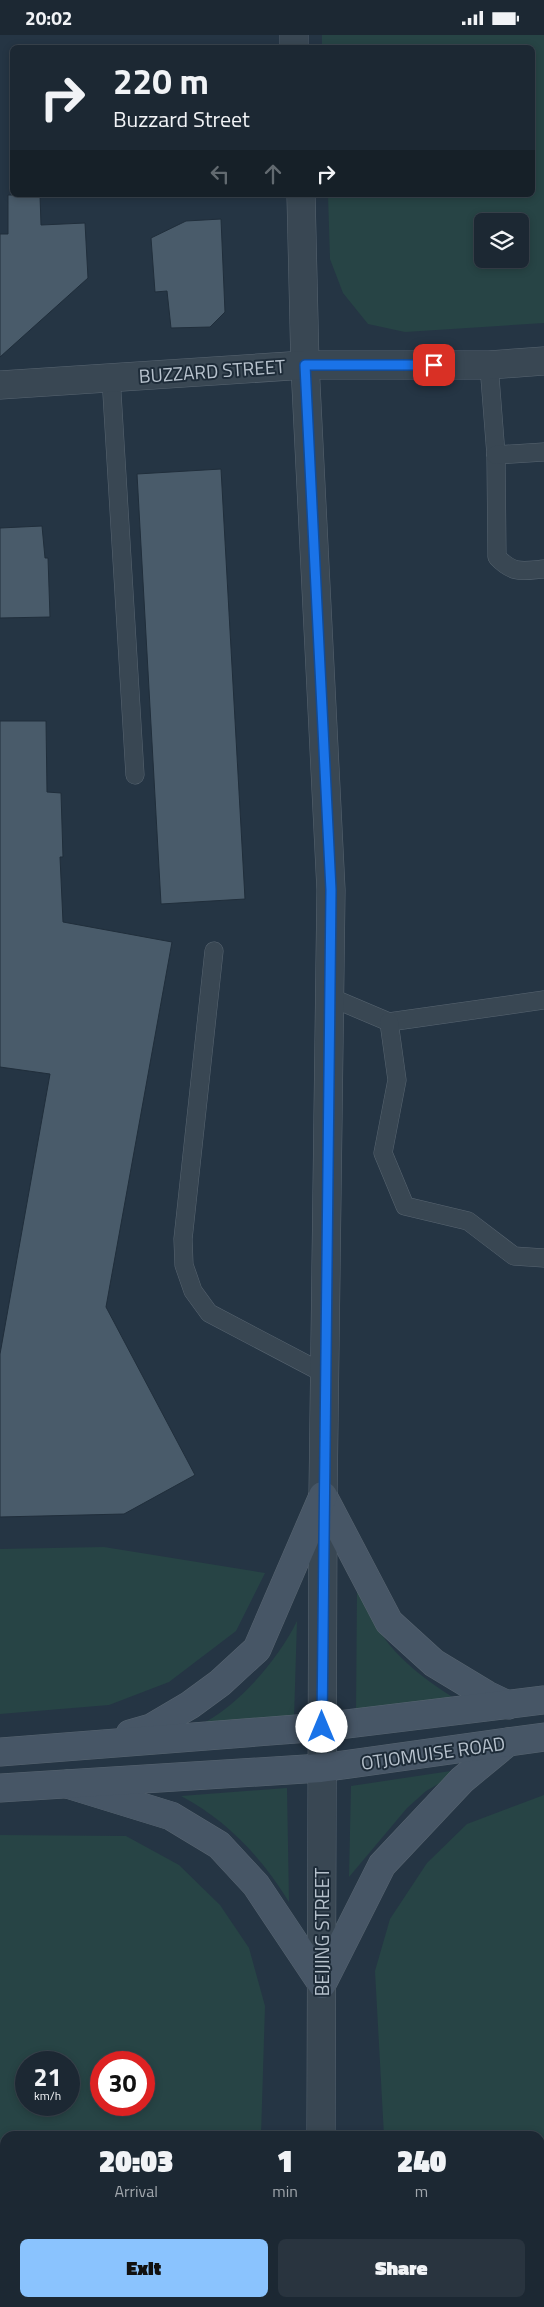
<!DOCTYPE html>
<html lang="en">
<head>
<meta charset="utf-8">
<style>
  body { margin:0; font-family:"Titillium Web",sans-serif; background:#29343f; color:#f1f3f6; height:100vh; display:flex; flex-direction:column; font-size:19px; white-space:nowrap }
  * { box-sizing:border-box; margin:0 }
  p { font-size:16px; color:#a0a6ac }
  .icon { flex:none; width:28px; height:28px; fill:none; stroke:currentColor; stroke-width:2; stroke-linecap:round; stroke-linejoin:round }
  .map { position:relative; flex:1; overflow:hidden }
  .drawer { position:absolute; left:0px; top:2096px; width:545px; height:176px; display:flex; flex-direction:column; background:#1c2833; border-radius:15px 15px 0 0; box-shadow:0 2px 8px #0003,0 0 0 1px #3a444e }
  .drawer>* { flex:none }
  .banner { position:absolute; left:10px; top:10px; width:525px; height:152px; border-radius:8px; box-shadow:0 2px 8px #0003,0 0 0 1px #3a444e; background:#1c2833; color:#f1f3f6; overflow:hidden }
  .fabs { position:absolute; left:474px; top:178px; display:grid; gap:10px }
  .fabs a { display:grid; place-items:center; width:55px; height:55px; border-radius:8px; background:#1c2833; box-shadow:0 2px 8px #0003,0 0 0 1px #3a444e; font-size:25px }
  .speed { position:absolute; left:15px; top:2016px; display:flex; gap:10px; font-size:25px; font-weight:700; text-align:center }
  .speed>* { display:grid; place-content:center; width:65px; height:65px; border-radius:50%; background:#1c2833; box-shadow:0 2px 8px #0003,0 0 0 1px #3a444e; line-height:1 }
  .speed small { font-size:12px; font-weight:400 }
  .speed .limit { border:8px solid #d22; background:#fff; color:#111 }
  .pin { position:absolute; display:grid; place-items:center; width:42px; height:42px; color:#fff; margin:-21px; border-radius:10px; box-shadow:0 2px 8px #0006 }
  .me { position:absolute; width:55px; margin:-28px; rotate:0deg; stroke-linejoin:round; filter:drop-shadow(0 0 4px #0008) }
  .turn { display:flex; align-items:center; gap:18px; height:105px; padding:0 20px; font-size:22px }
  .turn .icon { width:65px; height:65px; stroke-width:2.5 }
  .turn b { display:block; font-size:35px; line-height:42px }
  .lanes { display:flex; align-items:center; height:48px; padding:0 20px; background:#0003; justify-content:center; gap:25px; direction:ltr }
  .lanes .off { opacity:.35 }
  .eta { display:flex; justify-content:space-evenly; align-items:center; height:85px; text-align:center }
  .eta b { font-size:30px; font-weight:800; line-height:35px }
  .primary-button { display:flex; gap:10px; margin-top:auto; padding:10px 20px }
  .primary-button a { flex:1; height:58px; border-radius:8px; background:#8ac3fe; color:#111; font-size:20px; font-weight:800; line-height:58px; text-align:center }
  .primary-button a+a { background:#29343f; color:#f1f3f6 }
  .status { display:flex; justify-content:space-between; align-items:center; height:35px; padding:0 25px; background:#1c2833; direction:ltr }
  .status svg { height:14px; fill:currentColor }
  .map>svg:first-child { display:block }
  .green { fill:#274445; fill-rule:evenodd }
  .building { fill:#495b6a; stroke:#202e3b }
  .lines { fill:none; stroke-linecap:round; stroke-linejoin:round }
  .service-casing { stroke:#586571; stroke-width:19 }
  .minor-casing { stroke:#586571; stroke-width:29 }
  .secondary-casing { stroke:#586571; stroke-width:29 }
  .service { stroke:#394753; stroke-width:18 }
  .minor { stroke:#394753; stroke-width:28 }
  .secondary { stroke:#475666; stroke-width:28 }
  .route-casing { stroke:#114b97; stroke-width:12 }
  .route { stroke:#1a73e8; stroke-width:9 }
  .labels { text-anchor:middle; stroke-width:4; stroke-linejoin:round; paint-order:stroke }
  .street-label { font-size:19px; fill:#b7c2cd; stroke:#1e2c39 }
</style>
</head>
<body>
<div class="status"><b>20:02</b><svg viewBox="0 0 49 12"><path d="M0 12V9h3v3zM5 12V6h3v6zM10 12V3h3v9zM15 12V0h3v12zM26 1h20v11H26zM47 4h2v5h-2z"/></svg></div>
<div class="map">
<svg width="544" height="2272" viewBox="0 0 544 2272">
  <rect width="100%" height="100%" fill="#253544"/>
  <g class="green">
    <path d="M322,0h222v288l-139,9 -37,-8 -25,-31 -13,-34 -2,-64h204v-148h-210zM520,186v38h-38v-38z"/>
    <polygon points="104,1512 265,1538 236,1596 169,1647 109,1670 0,1679 0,1514"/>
    <path d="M357,1553c6,13 12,29 21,41 21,33 55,57 88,76l-110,8z"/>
    <path d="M297,1586l-3,97 -94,7c39,-20 78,-65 97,-104z"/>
    <polygon points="464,1734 426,1756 407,1773 349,1842 351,1751"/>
    <path d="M287,1753l2,114c-27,-44 -62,-82 -108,-106z"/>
    <polygon points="544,1760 544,2272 381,2272 381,2268 540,2268 540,2101 384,2101 375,1936 390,1884 427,1828 467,1789"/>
    <path d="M0,1800l126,1 53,29 41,40 29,43 16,58 -4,130h-256v167h248l-1,4h-252zM26,2028h43v42h-43zM101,2028h43v42h-43z"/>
  </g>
  <g class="building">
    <polygon points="8,160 40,160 41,190 85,188 88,243 0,322 0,199 8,199"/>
    <polygon points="221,184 225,277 210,292 171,293 167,256 155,257 151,203 186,186"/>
    <polygon points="221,434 245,864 161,869 137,439"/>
    <polygon points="42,491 45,523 48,523 50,582 0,583 0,493"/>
    <polygon points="0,686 46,686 47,757 61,758 63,822 60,822 63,887 172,907 106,1272 195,1440 124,1479 0,1482 0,1319 50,1039 0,1032"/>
  </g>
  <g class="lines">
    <defs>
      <g id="service">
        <path d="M489,330l7,90 1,102c16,17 25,14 47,12"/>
        <polyline points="111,342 135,740"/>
        <polyline points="496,420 544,417"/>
        <polyline points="214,916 183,1204 184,1230 193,1256 209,1278 325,1339"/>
        <polyline points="330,962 389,987 544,965"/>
        <polyline points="389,987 397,1045 383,1118 405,1171 468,1186 514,1221 544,1223"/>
      </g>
      <g id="minor">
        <polyline points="294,0 294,12"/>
        <polyline points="301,160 305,330 331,855 323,1461 321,2101"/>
        <polyline points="0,350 305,330 489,330 544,326"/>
        <polyline points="311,2272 312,2268"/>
      </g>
      <g id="secondary">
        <polyline points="323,1461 389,1587 434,1628 487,1660 508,1670"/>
        <polyline points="130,1699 151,1693 190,1670 220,1648 257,1614 323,1461"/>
        <polyline points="0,1717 322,1692 544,1665"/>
        <polyline points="67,1749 171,1781 219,1810 256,1850 322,1949 382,1830 462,1745 508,1707"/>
        <polyline points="0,1753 321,1733 544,1702"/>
      </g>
    </defs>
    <use href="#service" class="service-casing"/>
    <use href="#minor" class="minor-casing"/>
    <use href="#secondary" class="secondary-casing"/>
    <use href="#service" class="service"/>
    <use href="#minor" class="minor"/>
    <use href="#secondary" class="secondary"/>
  </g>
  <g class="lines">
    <defs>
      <polyline id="route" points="322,1692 331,855 305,330 434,330"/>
    </defs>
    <use href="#route" class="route-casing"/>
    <use href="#route" class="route"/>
  </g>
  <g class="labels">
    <g class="street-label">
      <text transform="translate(212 336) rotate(-4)" y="7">BUZZARD STREET</text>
      <text transform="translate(433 1718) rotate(-8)" y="7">OTJOMUISE ROAD</text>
      <text transform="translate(322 1897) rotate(-90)" y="7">BEIJING STREET</text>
    </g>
  </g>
</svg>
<div class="fabs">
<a><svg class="icon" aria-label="layers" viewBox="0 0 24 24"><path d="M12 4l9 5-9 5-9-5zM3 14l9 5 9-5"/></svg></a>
</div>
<div class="speed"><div>21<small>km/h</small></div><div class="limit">30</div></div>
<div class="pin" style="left:434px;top:330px;background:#d93025"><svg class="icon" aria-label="arrive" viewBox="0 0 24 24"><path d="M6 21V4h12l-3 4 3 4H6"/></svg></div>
<svg class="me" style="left:322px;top:1692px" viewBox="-20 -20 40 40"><circle r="19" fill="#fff"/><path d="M0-13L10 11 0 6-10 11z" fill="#1a73e8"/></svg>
<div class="banner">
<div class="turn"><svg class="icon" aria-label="right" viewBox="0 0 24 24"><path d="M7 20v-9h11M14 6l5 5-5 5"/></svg><div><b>220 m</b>Buzzard Street</div></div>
<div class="lanes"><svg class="icon off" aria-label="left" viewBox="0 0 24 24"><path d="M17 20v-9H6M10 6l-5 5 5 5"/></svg><svg class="icon off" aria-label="ahead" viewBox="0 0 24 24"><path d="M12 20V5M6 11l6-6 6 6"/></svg><svg class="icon" aria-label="right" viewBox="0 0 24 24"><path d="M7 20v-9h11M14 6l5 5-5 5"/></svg></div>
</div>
<section class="drawer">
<div class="eta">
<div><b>20:03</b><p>Arrival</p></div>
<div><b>1</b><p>min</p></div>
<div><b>240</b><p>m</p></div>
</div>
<div class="primary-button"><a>Exit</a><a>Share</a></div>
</section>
</div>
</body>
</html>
